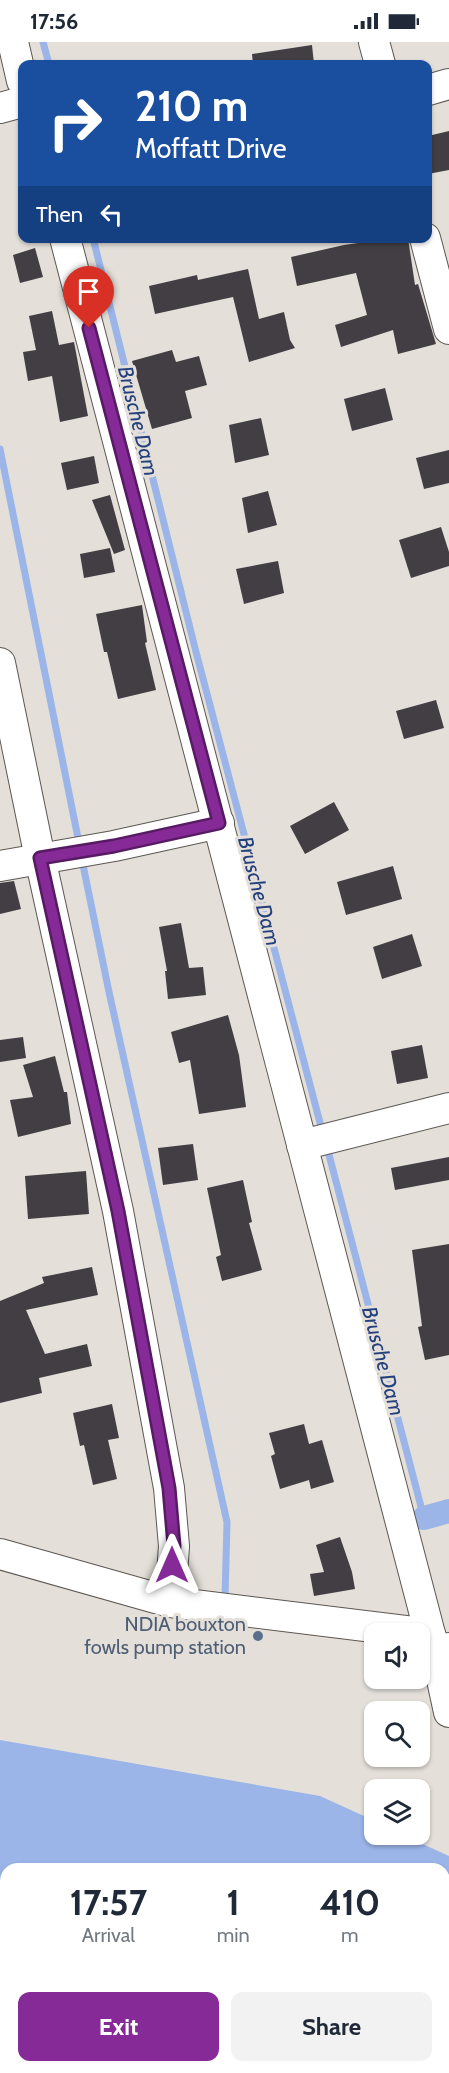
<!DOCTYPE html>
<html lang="en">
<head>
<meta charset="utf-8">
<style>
  body { margin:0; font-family:Cabin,sans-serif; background:#f2f2f3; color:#1f2937; height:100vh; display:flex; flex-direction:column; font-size:22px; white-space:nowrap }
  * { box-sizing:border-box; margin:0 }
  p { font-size:20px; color:#747a83 }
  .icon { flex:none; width:33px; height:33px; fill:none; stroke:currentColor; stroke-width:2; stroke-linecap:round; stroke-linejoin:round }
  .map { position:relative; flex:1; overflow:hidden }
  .details { position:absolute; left:0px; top:1821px; width:450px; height:210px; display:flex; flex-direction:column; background:#fff; border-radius:18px 18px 0 0; box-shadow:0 2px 4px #0004 }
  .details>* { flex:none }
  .guide { position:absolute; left:18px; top:18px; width:414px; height:183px; border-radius:12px; box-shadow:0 2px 4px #0004; background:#1a4fa0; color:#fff; overflow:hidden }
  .tools { position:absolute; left:364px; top:1581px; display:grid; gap:12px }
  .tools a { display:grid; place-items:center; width:66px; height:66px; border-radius:12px; background:#fff; box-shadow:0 2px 4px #0004; font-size:30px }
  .pin { position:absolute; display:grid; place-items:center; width:51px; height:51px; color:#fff; margin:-62px -26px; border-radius:50% 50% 50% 0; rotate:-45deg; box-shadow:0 0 6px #0007 }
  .pin .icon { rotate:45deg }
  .me { position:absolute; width:66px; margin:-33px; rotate:0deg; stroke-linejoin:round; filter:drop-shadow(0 0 4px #0008) }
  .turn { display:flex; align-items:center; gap:21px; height:126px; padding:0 18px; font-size:27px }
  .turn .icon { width:78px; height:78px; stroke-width:2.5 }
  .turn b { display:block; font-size:42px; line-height:51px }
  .then { display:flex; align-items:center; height:57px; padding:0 18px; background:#0003; gap:12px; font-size:22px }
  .eta { display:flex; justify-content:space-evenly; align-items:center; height:102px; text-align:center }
  .eta b { font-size:36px; font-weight:800; line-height:42px }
  .cta { display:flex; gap:12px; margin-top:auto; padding:12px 18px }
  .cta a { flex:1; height:69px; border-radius:12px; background:#852a96; color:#fff; font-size:24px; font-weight:800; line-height:69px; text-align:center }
  .cta a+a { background:#f2f2f3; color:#1f2937 }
  .status { display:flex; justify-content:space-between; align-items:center; height:42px; padding:0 30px; background:#fff; direction:ltr }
  .status svg { height:16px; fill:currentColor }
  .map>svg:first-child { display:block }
  .water { fill:#9bb5e9; fill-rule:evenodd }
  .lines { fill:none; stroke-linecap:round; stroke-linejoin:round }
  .stream { stroke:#9bb5e9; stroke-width:7 }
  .canal { stroke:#9bb5e9; stroke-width:24 }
  .building { fill:#423e43 }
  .minor-casing { stroke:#5c5752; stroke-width:32 }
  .minor { stroke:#fff; stroke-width:30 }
  .route-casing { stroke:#561b62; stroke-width:15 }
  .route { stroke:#852a96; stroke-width:10 }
  .service-dot { fill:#5c6f8a; stroke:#e4dfd9; stroke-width:2 }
  .labels { text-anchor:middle; stroke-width:6; stroke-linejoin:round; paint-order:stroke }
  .service-label { font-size:20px; fill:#4e5e75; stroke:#e4dfd9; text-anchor:end }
  .water-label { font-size:21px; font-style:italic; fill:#24407d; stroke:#e4dfd9 }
</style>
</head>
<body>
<div class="status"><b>17:56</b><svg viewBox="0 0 49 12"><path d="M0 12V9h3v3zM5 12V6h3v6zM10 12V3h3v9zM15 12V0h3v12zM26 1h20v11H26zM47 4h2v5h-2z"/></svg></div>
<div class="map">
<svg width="449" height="2031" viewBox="0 0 449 2031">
  <rect width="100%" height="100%" fill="#e4dfd9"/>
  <path class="water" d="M0,1698l320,56 55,25v13l28,1 46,21v217h-449zM6,1827h438v198h-438z"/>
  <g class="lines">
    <g class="stream">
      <polyline points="43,0 49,22"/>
      <polyline points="93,196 196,610 323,1092"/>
      <polyline points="0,407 79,801"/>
      <polyline points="82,818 109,950 227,1480 225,1556"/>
      <polyline points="327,1105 424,1476"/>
    </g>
    <polyline class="canal" points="424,1476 449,1469"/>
  </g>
  <g class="building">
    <polygon points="312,3 314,22 253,22 252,12"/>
    <polygon points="449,89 449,128 428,132 428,94"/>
    <polygon points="392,196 408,196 415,243 418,242 436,302 398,312 393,288 341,305 335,283 367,273 356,231 297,244 291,215 344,203"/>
    <polygon points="35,206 43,235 20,241 13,213"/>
    <polygon points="248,227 259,277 284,270 290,298 295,306 249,320 233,255 155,272 149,244 197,233 198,238"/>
    <polygon points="52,269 59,303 74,300 88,374 60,380 52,334 28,339 23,310 36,308 29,274"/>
    <polygon points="172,308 176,320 199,314 207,343 185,349 192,376 152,387 132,319"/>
    <polygon points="385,346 393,378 352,389 344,357"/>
    <polygon points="261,376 269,413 235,421 229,383"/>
    <polygon points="449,408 449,441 424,447 416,416"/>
    <polygon points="94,414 99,441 67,448 61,421"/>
    <polygon points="268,449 277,483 248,491 242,456"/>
    <polygon points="110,453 125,508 114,512 92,458"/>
    <polygon points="441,485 449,510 449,524 411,536 399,498"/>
    <polygon points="110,506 115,530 84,536 80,512"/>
    <polygon points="278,519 284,551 244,562 236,527"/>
    <polygon points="142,563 147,600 145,601 156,648 118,657 107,610 104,610 96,572"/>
    <polygon points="436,658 444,686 404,697 396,669"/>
    <polygon points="334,760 349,788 305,812 290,784"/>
    <polygon points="393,824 402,857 346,873 337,840"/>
    <polygon points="14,839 21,867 0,872 0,841"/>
    <polygon points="181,881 189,926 203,925 206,953 168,957 165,929 167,929 159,885"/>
    <polygon points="412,892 422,924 382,937 373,905"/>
    <polygon points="228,973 239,1013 246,1065 199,1072 190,1018 179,1021 171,990"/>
    <polygon points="23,995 26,1016 0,1020 0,998"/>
    <polygon points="422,1003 428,1036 397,1042 391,1009"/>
    <polygon points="55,1014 64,1050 67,1050 71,1082 18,1095 10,1058 33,1055 23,1023"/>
    <polygon points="193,1102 198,1138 163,1143 158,1106"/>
    <polygon points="449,1115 449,1138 395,1148 391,1126"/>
    <polygon points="86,1129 89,1172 28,1177 25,1134"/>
    <polygon points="243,1138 252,1180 249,1181 262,1228 222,1239 216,1215 221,1213 207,1146"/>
    <polygon points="449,1202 449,1313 425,1318 418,1285 422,1284 412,1208"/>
    <polygon points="92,1225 98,1253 26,1268 45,1312 87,1302 92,1324 39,1336 42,1351 0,1361 0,1259 44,1241 42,1235"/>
    <polygon points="112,1362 119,1396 108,1398 117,1437 93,1443 84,1403 80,1404 73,1371"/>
    <polygon points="304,1382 309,1402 322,1398 334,1440 311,1447 309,1438 280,1447 271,1414 275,1412 269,1391"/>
    <polygon points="340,1495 352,1530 355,1547 314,1554 310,1532 324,1530 316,1503"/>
  </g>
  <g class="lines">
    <defs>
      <g id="minor">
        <polyline points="13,0 22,39"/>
        <polyline points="374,0 380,22"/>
        <polyline points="428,48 449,42"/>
        <polyline points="0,66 22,60"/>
        <polyline points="65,196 430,1592 436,1610 449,1606"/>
        <polyline points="425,196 449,287"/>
        <polyline points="0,621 40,816 118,1169 169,1446 174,1504 170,1560"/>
        <polyline points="0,824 114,804 219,781"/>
        <polyline points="302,1103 449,1066"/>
        <polyline points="0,1512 170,1560 430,1592"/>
        <polyline points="436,1610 449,1670"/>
      </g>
    </defs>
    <use href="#minor" class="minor-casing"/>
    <use href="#minor" class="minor"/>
  </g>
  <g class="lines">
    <defs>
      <polyline id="route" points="89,286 219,781 114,804 40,816 118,1169 169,1446 174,1504 172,1523"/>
    </defs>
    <use href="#route" class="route-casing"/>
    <use href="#route" class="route"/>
  </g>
  <circle class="service-dot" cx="258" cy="1594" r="6"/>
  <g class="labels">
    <g class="service-label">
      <text x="246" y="1589">NDIA bouxton<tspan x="246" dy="23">fowls pump station</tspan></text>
    </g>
    <g class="water-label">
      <text transform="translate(138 379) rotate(76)" y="7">Brusche Dam</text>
      <text transform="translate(259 849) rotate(75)" y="7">Brusche Dam</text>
      <text transform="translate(383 1319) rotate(75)" y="7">Brusche Dam</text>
    </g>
  </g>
</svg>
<div class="tools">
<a><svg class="icon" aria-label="sound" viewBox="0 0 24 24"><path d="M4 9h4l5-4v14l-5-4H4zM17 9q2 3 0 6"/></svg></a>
<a><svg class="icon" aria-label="search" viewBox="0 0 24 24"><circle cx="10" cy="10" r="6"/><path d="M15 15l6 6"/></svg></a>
<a><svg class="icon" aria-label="layers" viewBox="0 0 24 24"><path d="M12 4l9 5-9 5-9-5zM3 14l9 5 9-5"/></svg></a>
</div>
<div class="pin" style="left:89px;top:286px;background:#d93025"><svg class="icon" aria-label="arrive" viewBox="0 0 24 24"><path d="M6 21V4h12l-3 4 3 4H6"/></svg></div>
<svg class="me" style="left:172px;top:1523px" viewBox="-20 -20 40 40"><path d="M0-17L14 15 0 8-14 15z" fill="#852a96" stroke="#fff" stroke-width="4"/></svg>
<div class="guide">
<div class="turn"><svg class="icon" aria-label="right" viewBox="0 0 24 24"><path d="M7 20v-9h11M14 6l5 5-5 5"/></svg><div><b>210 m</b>Moffatt Drive</div></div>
<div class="then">Then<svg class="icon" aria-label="left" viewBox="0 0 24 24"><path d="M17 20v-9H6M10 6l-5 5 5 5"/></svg></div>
</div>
<section class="details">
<div class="eta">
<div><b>17:57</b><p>Arrival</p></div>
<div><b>1</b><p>min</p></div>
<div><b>410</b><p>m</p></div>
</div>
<div class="cta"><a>Exit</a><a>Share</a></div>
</section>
</div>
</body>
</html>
